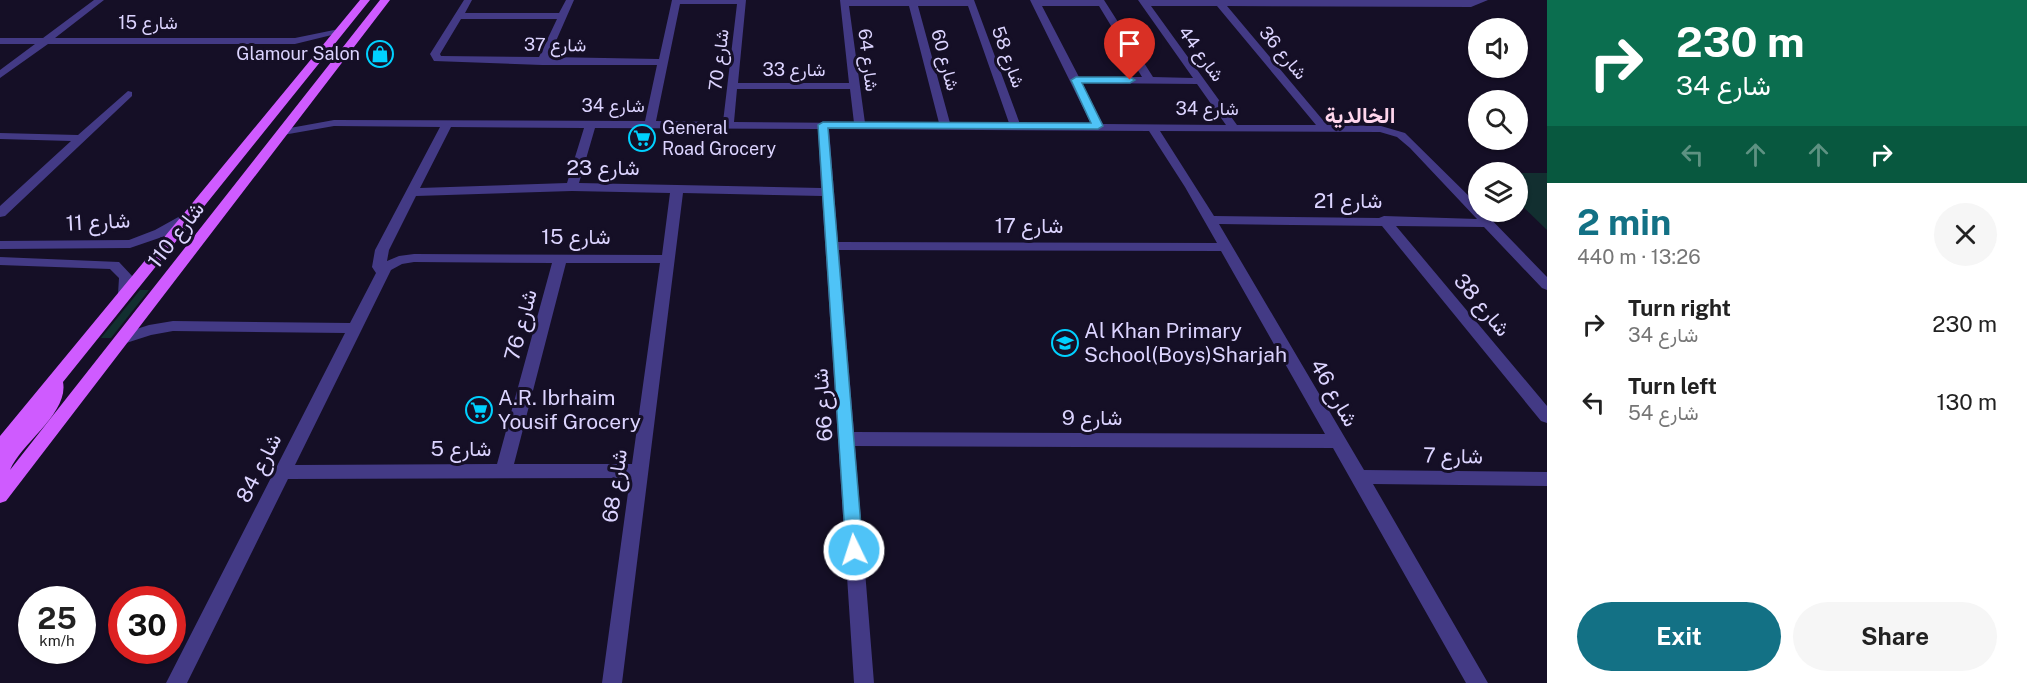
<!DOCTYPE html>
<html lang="en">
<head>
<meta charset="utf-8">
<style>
  body { margin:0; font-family:"Public Sans",Vazirmatn,sans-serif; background:#f6f6f6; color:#222; height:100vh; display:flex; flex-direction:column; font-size:22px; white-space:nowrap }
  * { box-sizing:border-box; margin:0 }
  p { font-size:20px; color:#767676 }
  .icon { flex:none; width:33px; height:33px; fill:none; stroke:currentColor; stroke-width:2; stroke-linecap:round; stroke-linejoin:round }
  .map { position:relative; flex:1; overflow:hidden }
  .sheet { display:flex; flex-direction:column; background:#fff; width:480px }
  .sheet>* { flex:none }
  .top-card { background:#0b6e4f; color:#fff; overflow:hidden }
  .buttons { position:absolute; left:1468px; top:18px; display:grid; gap:12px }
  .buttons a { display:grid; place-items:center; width:60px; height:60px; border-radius:50%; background:#fff; box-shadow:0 2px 4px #0004; font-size:30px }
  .speed { position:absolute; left:18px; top:586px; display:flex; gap:12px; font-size:30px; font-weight:700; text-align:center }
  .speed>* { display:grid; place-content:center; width:78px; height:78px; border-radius:50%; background:#fff; box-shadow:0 2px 4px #0004; line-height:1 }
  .speed small { font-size:15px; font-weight:400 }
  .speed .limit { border:9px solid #d22; background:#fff; color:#111 }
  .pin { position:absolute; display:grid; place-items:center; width:51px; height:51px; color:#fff; margin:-62px -26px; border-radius:50% 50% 50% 0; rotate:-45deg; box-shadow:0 0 6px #0007 }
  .pin .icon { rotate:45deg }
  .me { position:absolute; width:66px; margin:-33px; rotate:356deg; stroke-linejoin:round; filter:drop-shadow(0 0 4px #0008) }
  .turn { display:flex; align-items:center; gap:21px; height:126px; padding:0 30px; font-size:27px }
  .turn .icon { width:78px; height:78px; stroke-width:2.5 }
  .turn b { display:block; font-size:42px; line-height:51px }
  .lanes { display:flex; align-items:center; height:57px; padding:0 30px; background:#0003; justify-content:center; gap:30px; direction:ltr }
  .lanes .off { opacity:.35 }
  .round { display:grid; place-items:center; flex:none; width:63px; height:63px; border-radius:32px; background:#f6f6f6 }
  .headline { display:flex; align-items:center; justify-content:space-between; height:102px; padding:0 30px }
  h1 { font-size:36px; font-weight:700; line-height:45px; color:#137185 }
  .primary-button { display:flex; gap:12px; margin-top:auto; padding:12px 30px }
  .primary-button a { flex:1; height:69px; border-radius:36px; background:#137185; color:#fff; font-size:24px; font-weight:700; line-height:69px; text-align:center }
  .primary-button a+a { background:#f6f6f6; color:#222 }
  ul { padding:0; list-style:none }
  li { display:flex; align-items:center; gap:18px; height:78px; padding:0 30px }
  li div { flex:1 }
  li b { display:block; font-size:22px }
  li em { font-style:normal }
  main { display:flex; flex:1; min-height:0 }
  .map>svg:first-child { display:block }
  .green { fill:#122f30 }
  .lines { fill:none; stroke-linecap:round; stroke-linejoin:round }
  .minor { fill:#433a85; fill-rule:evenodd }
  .major { fill:#cf5bff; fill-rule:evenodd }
  .route { fill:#4fc3f7; stroke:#337fa1; stroke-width:1.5 }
  .labels { text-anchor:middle; stroke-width:6; stroke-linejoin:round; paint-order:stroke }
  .far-street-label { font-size:18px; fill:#dcd4ff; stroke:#150f26 }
  .far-poi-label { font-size:18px; fill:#dcd4ff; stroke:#150f26; text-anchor:end }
  .street-label { font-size:21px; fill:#dcd4ff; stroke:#150f26 }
  .poi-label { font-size:21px; fill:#dcd4ff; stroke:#150f26; text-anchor:start }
  .far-district-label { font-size:22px; font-weight:bold; fill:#ffd6ed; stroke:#150f26 }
</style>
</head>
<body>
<main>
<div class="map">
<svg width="1547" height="683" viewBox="0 0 1547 683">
  <rect width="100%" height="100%" fill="#150f26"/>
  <g class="green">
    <polygon points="1518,173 1547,173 1547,230 1518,202"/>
    <polygon points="140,290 149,290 111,338 101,338"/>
  </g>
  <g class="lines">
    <g class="minor">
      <polygon points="94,0 104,0 55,38 295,38 339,29 344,32 295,44 48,44 0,78 0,70 35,44 0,44 0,38 43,38"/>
      <path d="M464,0h8l-7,13h94l7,-13h8l-25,57 110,2 13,-59h74l-8,83h111l-9,-83h134l46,124h71l-61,-124h74l49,77 40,1 -55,-78h350l-17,7 -244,-1 100,119 54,1 24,7 74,73v6h5l63,65v13l-5,-2 -58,-61 -88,-1 151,180v17l-6,-2 -159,-195 -163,-2 145,246 183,2v14l-174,-2 115,199h-22l-133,-235 -478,-2 19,237h-20l-32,-487 -139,-3 -61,490h-20l28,-205 -342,1 -101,204h-21l179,-350 -172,-2 -22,4 -28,9 -7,-5 2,-4 31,-10 24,-4 177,2 26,-50 -4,-6 3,-17 65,-123 -106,-1 -51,9 -6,-3 2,-2 55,-10 311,1 12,-56h-115l-108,-4 -4,-7zM680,4h57l-14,118 -67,-1zM849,6h60l30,117h-74zM918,6h50l41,117h-59zM1042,6h57l43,71h-63zM1151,6h66l99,119h-79zM461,19h96l-18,38 -98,-1 -1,-2zM1082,83l115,1 29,41 -123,-1zM737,89h113l4,34 -120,-1zM451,127l133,1 -17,55 -147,5zM595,128l223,1 3,59 -242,-5zM829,129l320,2 36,56 32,56 -379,-1zM1160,131l220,1 17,5 13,11 67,71 -93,-3 -5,2 -165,-2zM572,191l98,2 -8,62 -248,-1 -15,2 -12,5 2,-11 27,-54zM839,250l382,1 104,183 -471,-2zM414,262l138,1 -55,201 -202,1 96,-195 11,-6zM566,263h94l-28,201h-118z"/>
      <polygon points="128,91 132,92 132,96 5,216 0,217 0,206 71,141 0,139 0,133 78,135"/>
      <polygon points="191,210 196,211 197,214 196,217 165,236 130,248 0,249 0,241 129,240 155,230"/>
      <polygon points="0,257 119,262 133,277 130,297 120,297 118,294 119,278 110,269 0,265"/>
    </g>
    <path class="major" d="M360,0h10l-307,382c6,31 -42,61 -53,88l370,-470h10l-384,501 -6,2v-67z"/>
  </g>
  <polygon class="route" points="1076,77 1130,77 1135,80 1130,83 1082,83 1103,126 1098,129 828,128 863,550 860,555 854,558 848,555 846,550 818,125 823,122 1091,123 1071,80"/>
  <defs>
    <symbol id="shop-ring" viewBox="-11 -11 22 22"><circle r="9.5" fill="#150f26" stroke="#00d1ff" stroke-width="1.5"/><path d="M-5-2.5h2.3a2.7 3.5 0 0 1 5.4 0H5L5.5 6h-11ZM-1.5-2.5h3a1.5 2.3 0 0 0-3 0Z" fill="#00d1ff"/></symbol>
    <symbol id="supermarket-ring" viewBox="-11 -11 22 22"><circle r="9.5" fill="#150f26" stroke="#00d1ff" stroke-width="1.5"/><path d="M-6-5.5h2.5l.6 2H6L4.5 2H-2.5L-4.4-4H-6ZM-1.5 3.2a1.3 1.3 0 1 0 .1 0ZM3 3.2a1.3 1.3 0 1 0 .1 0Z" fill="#00d1ff"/></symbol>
    <symbol id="school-ring" viewBox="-11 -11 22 22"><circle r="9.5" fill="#150f26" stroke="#00d1ff" stroke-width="1.5"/><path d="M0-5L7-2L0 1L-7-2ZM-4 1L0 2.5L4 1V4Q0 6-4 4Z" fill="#00d1ff"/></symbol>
  </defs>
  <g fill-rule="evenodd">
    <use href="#shop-ring" x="365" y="39" width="30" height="30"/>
    <use href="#supermarket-ring" x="627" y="123" width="30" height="30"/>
    <use href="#school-ring" x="1050" y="328" width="30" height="30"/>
    <use href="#supermarket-ring" x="464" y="395" width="30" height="30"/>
  </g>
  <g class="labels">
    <g class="far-street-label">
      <text x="148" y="29">شارع 15</text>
      <text transform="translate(555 45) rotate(1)" y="6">شارع 37</text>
      <text transform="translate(1283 53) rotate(50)" y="6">شارع 36</text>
      <text transform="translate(1201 54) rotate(54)" y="6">شارع 44</text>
      <text transform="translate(1008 57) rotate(70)" y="6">شارع 58</text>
      <text transform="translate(719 60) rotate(-83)" y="6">شارع 70</text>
      <text transform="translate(868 60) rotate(83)" y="6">شارع 64</text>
      <text transform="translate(945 60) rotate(75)" y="6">شارع 60</text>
      <text x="794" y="76">شارع 33</text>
      <text x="613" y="112">شارع 34</text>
      <text x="1207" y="115">شارع 34</text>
    </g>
    <g class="far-poi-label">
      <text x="360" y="60">Glamour Salon</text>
      <text x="662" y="134" text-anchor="start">General<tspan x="662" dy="21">Road Grocery</tspan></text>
    </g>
    <g class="street-label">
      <text x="603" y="175">شارع 23</text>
      <text x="1348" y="208">شارع 21</text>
      <text transform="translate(98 222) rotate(-3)" y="7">شارع 11</text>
      <text x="1029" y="233">شارع 17</text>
      <text transform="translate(176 235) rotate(-52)" y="7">شارع 110</text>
      <text x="576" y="244">شارع 15</text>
      <text transform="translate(1482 305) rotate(50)" y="7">شارع 38</text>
      <text transform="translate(521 325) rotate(-75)" y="7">شارع 76</text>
      <text transform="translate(1334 393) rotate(60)" y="7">شارع 46</text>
      <text transform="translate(823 405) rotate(-94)" y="7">شارع 66</text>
      <text x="1092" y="425">شارع 9</text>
      <text x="461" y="456">شارع 5</text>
      <text transform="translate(1453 456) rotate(1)" y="7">شارع 7</text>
      <text transform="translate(259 468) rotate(-63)" y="7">شارع 84</text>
      <text transform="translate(615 486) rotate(-82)" y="7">شارع 68</text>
    </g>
    <g class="poi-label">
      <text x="1084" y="338">Al Khan Primary<tspan x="1084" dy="24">School(Boys)Sharjah</tspan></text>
      <text x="498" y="405">A.R. Ibrhaim<tspan x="498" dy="24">Yousif Grocery</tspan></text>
    </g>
    <g class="far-district-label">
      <text x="1360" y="123">الخالدية</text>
    </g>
  </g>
</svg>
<div class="buttons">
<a><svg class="icon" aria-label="sound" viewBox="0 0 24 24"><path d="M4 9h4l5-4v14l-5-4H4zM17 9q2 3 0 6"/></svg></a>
<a><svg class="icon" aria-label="search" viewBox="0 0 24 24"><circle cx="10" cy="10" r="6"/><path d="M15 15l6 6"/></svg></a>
<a><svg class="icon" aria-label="layers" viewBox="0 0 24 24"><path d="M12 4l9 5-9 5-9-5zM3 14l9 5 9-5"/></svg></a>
</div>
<div class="speed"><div>25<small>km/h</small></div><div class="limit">30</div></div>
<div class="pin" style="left:1130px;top:80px;background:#d93025"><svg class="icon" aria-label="arrive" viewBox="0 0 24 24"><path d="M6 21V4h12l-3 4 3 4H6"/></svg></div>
<svg class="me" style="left:854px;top:550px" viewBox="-20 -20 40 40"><circle r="17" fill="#4fc3f7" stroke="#fff" stroke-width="3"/><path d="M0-11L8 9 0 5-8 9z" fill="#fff"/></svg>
</div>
<section class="sheet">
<div class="top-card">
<div class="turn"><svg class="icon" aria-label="right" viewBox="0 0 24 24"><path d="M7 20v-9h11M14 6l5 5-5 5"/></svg><div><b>230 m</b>شارع 34</div></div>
<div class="lanes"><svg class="icon off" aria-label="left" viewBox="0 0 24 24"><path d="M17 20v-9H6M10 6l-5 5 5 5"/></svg><svg class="icon off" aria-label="ahead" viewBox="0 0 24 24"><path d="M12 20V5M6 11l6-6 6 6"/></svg><svg class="icon off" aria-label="ahead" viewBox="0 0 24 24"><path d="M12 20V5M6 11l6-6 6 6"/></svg><svg class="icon" aria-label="right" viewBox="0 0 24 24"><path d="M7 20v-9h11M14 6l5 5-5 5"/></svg></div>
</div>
<div class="headline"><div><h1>2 min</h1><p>440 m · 13:26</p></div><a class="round"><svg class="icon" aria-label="close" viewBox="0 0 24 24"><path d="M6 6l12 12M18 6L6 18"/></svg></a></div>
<ul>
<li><svg class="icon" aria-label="right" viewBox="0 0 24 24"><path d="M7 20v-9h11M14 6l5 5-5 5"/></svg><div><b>Turn right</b><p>شارع 34</p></div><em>230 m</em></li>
<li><svg class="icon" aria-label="left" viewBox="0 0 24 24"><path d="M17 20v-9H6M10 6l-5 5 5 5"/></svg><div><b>Turn left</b><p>شارع 54</p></div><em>130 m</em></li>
</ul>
<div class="primary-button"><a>Exit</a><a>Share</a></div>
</section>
</main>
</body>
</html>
